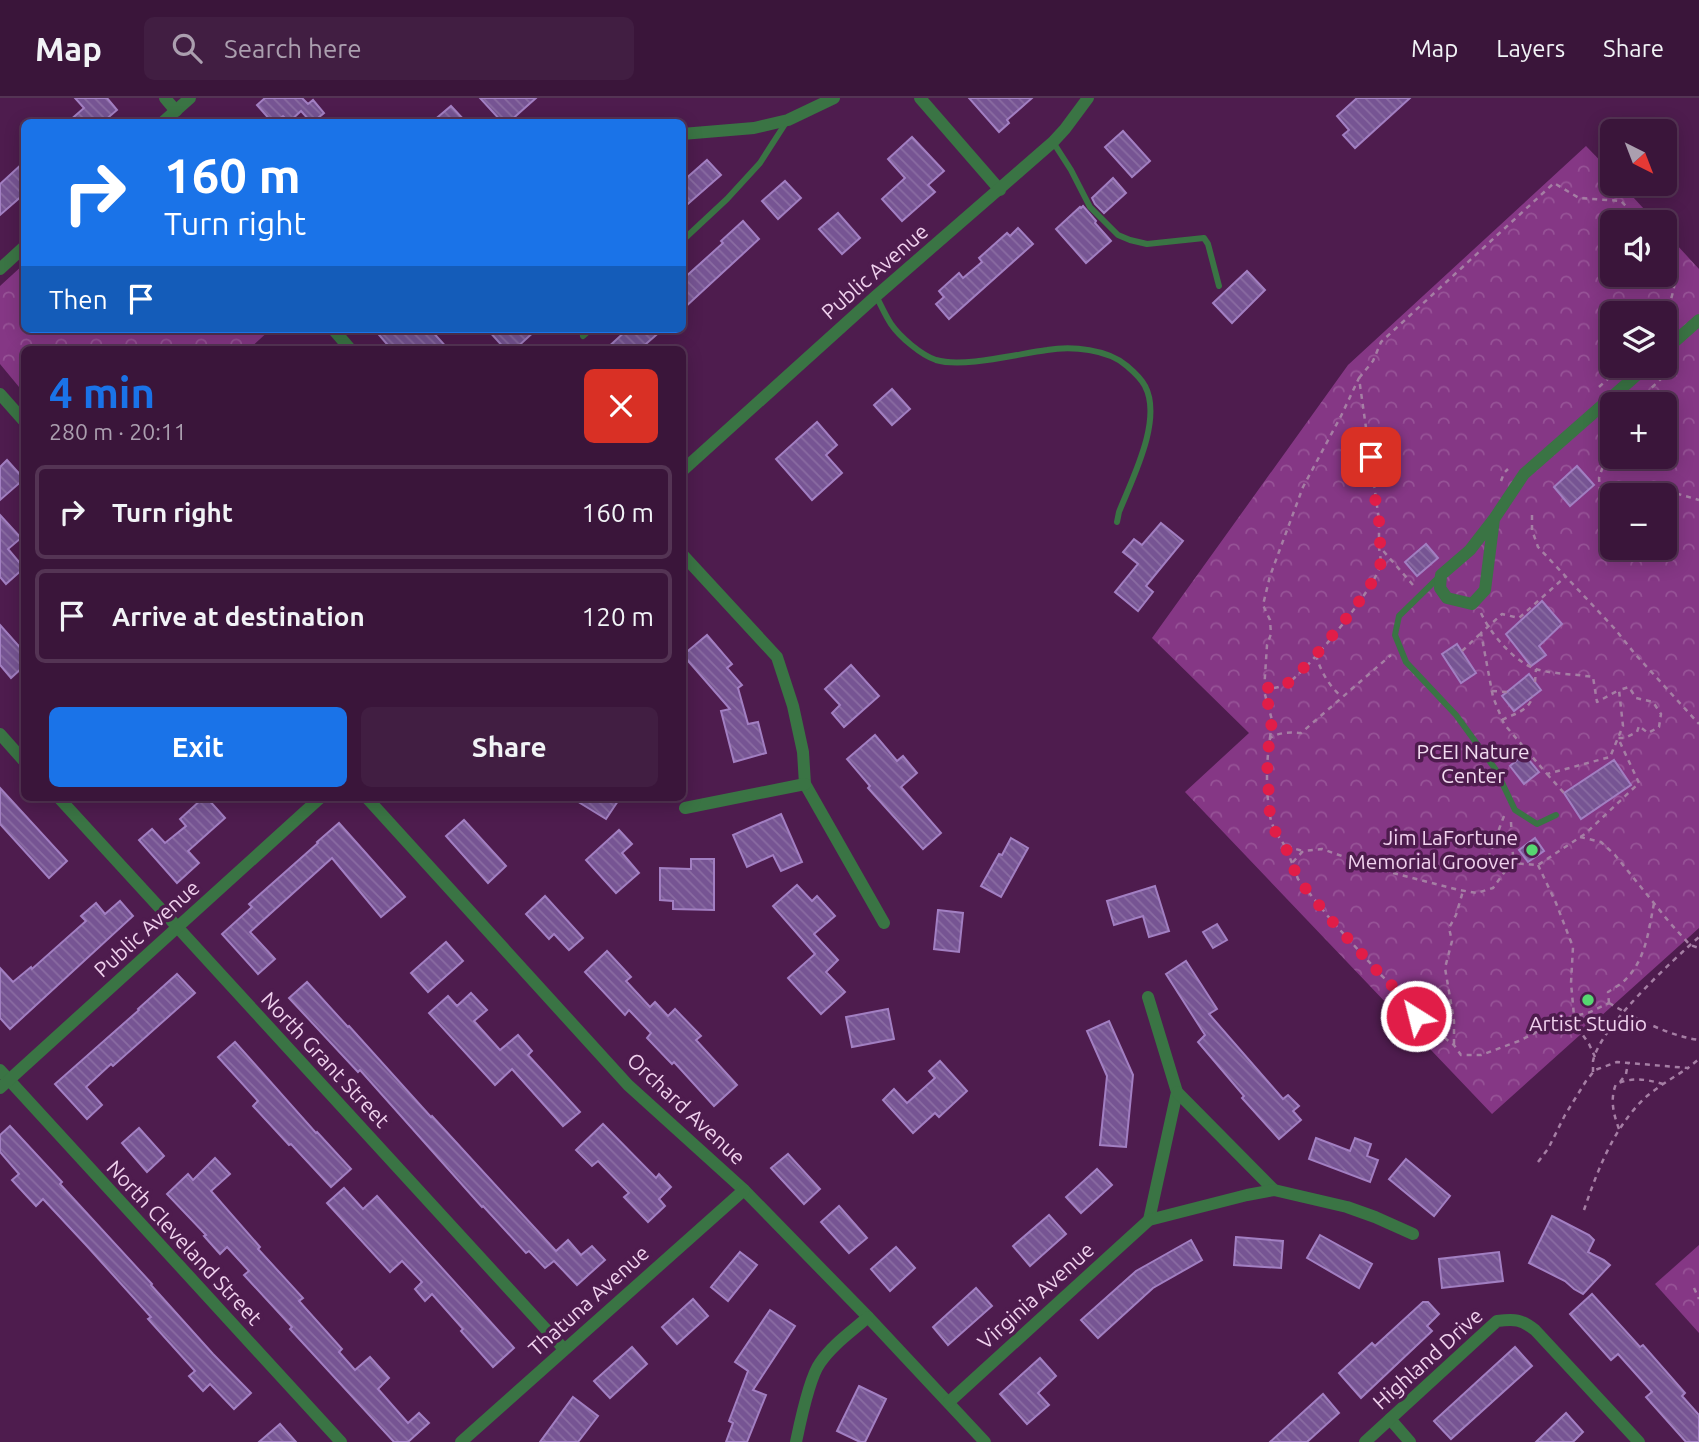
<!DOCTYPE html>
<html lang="en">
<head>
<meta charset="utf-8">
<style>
  body { margin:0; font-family:Ubuntu,sans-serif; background:#411e42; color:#f1f3f6; height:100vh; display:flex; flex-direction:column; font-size:26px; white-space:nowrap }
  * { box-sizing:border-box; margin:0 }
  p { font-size:23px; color:#ab9faf }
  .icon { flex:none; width:38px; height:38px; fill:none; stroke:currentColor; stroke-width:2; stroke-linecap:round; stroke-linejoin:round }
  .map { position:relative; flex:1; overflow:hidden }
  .side { position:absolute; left:21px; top:248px; width:665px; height:455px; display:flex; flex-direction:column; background:#3a153a; border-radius:10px; box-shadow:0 4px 18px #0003,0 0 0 2px #543454 }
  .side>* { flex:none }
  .banner { position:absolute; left:21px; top:21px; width:665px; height:214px; border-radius:10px; box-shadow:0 4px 18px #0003,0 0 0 2px #543454; background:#1a73e8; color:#fff; overflow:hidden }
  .needle { width:46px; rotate:138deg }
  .fabs { position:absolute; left:1600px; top:21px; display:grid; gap:14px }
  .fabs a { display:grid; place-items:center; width:77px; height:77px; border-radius:10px; background:#3a153a; box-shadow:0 4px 18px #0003,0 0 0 2px #543454; font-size:35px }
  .pin { position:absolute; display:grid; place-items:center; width:60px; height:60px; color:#fff; margin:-30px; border-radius:14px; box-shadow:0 4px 10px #0006 }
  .me { position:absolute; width:77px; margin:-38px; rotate:324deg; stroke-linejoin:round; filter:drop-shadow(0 0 5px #0008) }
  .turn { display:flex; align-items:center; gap:24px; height:147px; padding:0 28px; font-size:32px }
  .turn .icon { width:91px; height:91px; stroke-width:2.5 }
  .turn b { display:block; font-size:49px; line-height:60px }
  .then { display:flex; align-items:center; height:66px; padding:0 28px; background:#0003; gap:14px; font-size:26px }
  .round { display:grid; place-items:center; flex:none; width:74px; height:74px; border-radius:10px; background:#411e42 }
  .summary { display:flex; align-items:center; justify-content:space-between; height:119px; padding:0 28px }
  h1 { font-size:42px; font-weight:600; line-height:52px; color:#1a73e8 }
  .button { display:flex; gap:14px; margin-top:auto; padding:14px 28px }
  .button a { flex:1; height:80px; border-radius:10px; background:#1a73e8; color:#fff; font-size:28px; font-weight:600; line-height:80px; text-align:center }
  .button a+a { background:#411e42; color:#f1f3f6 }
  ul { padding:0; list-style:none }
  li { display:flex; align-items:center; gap:21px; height:94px; margin:0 14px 10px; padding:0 14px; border:4px solid #543454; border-radius:10px }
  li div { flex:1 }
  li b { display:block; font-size:26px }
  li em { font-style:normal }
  header { display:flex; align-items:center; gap:42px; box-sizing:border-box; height:98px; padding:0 35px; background:#3a153a; border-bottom:2px solid #543454 }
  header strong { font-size:33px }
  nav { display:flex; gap:38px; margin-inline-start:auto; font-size:24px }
  .search { width:490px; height:63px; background:#411e42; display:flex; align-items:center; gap:18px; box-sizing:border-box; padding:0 24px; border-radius:10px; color:#ab9faf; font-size:26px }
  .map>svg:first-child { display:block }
  .park { fill:url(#park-crowns); fill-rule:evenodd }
  .building { fill:url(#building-back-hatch); stroke:#a27fc2; stroke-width:2 }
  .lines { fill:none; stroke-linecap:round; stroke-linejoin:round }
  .path { stroke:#a57ea4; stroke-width:2.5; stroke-dasharray:5 5; stroke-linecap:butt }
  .lane { stroke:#3a7444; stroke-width:6 }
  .street { stroke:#3a7444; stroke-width:12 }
  .route { stroke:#e11d48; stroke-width:12; stroke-dasharray:0 21.6 }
  .poi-dot { fill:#56d671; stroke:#4e1c4e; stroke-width:2.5 }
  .labels { text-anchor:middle; stroke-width:7; stroke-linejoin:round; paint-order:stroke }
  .street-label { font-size:21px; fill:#f0d1ee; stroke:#4e1c4e }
  .park-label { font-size:21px; fill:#f2dcf1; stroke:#4e1c4e }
  .poi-label { font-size:21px; fill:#f0d1ee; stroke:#4e1c4e; text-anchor:end }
</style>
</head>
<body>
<header>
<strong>Map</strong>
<div class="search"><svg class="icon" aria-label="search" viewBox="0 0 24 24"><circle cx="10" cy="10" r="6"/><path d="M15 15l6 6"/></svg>Search here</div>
<nav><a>Map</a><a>Layers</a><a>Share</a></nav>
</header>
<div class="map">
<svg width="1699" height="1344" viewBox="0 0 1699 1344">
  <defs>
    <pattern id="park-crowns" width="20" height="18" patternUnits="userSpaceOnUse" patternTransform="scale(1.75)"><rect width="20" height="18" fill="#853785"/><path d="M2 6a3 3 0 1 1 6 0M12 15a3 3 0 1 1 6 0" fill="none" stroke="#975397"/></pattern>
    <pattern id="building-back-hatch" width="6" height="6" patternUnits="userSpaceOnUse" patternTransform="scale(1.75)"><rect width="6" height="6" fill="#765493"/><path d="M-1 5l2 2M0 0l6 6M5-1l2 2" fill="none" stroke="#8a6ca2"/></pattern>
  </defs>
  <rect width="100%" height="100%" fill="#4e1c4e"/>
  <g class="park">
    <path d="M1586,48l26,27v11h9l35,38h-44v53h52v-44l35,38v659l-207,186 -307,-322 64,-59 -97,-95 196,-273zM1612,215h52v53h-52zM1612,306h52v53h-52zM1612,397h52v53h-52z"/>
    <polygon points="24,166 24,231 271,231 248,252 24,252 24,295 0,266 0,188"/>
    <polygon points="1699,1147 1699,1235 1655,1186"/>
  </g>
  <g class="building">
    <polygon points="75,0 107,0 117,12 103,24 68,24 84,10"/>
    <polygon points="265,0 302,0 308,6 313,2 324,15 313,24 311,24 301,13 289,24 283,18 276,24 272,24 257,7"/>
    <polygon points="480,0 536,0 509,24 502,24"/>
    <polygon points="969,0 1032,0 1007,22 1009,25 999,34"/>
    <polygon points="1357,0 1410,0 1355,50 1343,37 1349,32 1337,18"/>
    <polygon points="451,8 466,24 432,24"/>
    <polygon points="1123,33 1150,63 1132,79 1105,49"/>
    <polygon points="912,39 944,73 928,87 935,94 902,123 882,101 905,80 888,61"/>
    <polygon points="707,62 721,77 682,111 682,84"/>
    <polygon points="24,64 24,96 0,117 0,86"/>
    <polygon points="1113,80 1126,95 1104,115 1095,106 1092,100"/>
    <polygon points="785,83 801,100 778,121 762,103"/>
    <polygon points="1083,108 1096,123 1095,125 1111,143 1086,165 1056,131 1080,109 1081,110"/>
    <polygon points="838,115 860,140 842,156 819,131"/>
    <polygon points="743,123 759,141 682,212 682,182 723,145 721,143"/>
    <polygon points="1018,130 1033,146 949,221 936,206 944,199 939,193 959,175 963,180 982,164 979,160 1007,135 1010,138"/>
    <polygon points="1247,173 1265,192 1232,225 1213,205"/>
    <polygon points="374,231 430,231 449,252 392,252"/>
    <polygon points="487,231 537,231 514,252 506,252"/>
    <polygon points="628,231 663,231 639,252 605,252"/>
    <polygon points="892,291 910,311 892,327 874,307"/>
    <polygon points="817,324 837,347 826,357 842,375 812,402 776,361"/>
    <polygon points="7,362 24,381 0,402 0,369"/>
    <polygon points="1577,368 1594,387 1570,408 1554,389"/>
    <polygon points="0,417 21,440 8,451 24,470 6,486 0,479"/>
    <polygon points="1161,425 1183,443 1146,488 1153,494 1138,513 1115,494 1138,466 1123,454 1134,441 1142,447"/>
    <polygon points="1426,446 1438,460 1417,478 1405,464"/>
    <polygon points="1542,503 1562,526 1539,548 1546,557 1531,568 1506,536"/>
    <polygon points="0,527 24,554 24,568 11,580 0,567"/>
    <polygon points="707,537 732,566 727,570 742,587 738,590 748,626 758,624 766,655 734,664 721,613 730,611 683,557"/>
    <polygon points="1457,546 1476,575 1461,585 1442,556"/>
    <polygon points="851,567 879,598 844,629 832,615 840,607 825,591"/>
    <polygon points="1529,576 1541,592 1514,613 1502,598"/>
    <polygon points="875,637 897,663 903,658 917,675 901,689 941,735 923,751 868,690 870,688 847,661"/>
    <polygon points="1524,656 1539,674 1524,686 1510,668"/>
    <polygon points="1614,662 1631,687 1581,721 1564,695"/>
    <polygon points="0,690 67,763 49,780 0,726"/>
    <polygon points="203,700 207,700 225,720 188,753 199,765 177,785 139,742 152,731 165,745 186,728 180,721"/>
    <polygon points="572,700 620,700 606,721"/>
    <polygon points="781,716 802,764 781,773 773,757 747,769 733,737"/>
    <polygon points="464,722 506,768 488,785 446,738"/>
    <polygon points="339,725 405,799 381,819 332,760 250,834 275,861 258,876 222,836 252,809 249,806 318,745 317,744"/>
    <polygon points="619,732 632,746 622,755 639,775 616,795 586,762"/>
    <polygon points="1011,740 1028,750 1001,799 981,788 999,756 1002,757"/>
    <polygon points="1535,740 1544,753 1528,764 1519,752"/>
    <polygon points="691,761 714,761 714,812 673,811 673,803 660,802 660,770 691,771"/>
    <polygon points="797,787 812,803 817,798 835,818 814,836 838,862 826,874 845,894 821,916 788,880 815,856 773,808"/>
    <polygon points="1155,788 1169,833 1149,839 1143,818 1114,827 1107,803"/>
    <polygon points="545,798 583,840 569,852 554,836 549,841 526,816"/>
    <polygon points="120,803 133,818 10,931 0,920 0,870 13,884 31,869 32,871 86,823 81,818 96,805 105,816"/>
    <polygon points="938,812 963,815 959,854 934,851"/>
    <polygon points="1217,826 1227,842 1213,850 1203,834"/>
    <polygon points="446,844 463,863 428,894 411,875"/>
    <polygon points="607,853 631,879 626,883 650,909 655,904 668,918 675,911 701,938 696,942 737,987 714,1008 674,964 672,966 647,940 651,935 629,912 625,917 585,874"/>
    <polygon points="1186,863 1217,911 1209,916 1283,1001 1288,997 1299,1008 1293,1013 1301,1022 1279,1041 1242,1000 1244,998 1198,944 1205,937 1166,876"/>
    <polygon points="177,876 195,895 113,968 111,966 86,989 102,1007 87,1021 55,986 139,912 138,911"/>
    <polygon points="307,884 348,929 349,928 431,1019 432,1018 556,1153 568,1142 581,1157 592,1148 605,1162 577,1187 554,1163 545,1170 529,1153 526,1155 483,1108 482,1109 360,972 358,974 289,900"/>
    <polygon points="471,895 487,912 474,923 500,952 518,937 532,953 528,957 580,1014 563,1028 512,971 495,987 429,915 448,898 457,908"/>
    <polygon points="888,911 894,941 852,949 846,919"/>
    <polygon points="1109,923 1133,977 1126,1049 1100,1047 1107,978 1087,933"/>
    <polygon points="235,944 316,1035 317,1034 351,1071 331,1089 291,1046 289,1047 253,1008 258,1003 218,959"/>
    <polygon points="940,963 967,993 939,1019 935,1015 913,1035 883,1002 894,991 907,1005 935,980 929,973"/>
    <polygon points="603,1026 656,1080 659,1076 671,1089 659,1101 665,1108 648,1124 624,1099 629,1095 598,1063 592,1068 576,1052"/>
    <polygon points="10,1028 62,1084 60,1086 152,1186 151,1187 213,1256 251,1295 234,1311 210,1286 203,1293 189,1278 195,1273 148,1221 151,1219 86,1147 43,1101 36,1108 12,1082 19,1076 0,1054 0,1037"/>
    <polygon points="139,1030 164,1058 147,1074 122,1045"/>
    <polygon points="1316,1040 1350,1053 1355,1040 1371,1046 1367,1058 1378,1062 1370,1084 1309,1061"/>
    <polygon points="788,1056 820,1091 804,1106 771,1070"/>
    <polygon points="215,1060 230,1076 211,1093 260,1149 258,1151 303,1200 299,1203 342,1251 339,1254 355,1272 370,1259 389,1280 378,1291 408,1325 419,1315 429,1325 408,1344 394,1344 290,1231 292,1229 244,1177 249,1173 227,1149 220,1156 204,1138 206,1137 167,1096 188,1076 193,1082"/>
    <polygon points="1406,1061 1450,1098 1434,1118 1389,1081"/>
    <polygon points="1097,1071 1112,1087 1081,1115 1066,1099"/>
    <polygon points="344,1090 363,1111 377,1098 514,1250 493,1269 461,1233 463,1231 432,1196 425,1203 415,1191 422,1184 402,1163 390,1174 327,1105"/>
    <polygon points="839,1108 867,1140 849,1155 821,1124"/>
    <polygon points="1049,1117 1066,1136 1030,1168 1013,1148"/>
    <polygon points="1552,1118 1589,1137 1594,1142 1588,1154 1604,1162 1610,1167 1583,1196 1574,1191 1565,1183 1529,1165"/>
    <polygon points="1320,1137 1372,1166 1359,1190 1307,1160"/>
    <polygon points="1236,1139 1283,1143 1281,1170 1234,1167"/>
    <polygon points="1191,1142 1202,1162 1153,1190 1098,1240 1081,1222 1136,1173"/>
    <polygon points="896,1149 915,1170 890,1193 871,1171"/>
    <polygon points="740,1154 757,1167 728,1203 711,1189"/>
    <polygon points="1499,1154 1503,1183 1442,1190 1439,1161"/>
    <polygon points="976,1190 992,1208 948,1247 933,1229"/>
    <polygon points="1592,1196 1640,1249 1643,1247 1685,1295 1682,1298 1699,1317 1699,1344 1686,1344 1646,1299 1652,1294 1618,1256 1611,1262 1570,1216"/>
    <polygon points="693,1201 708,1218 677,1246 662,1229"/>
    <polygon points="1423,1204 1428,1204 1439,1216 1427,1228 1432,1233 1361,1300 1339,1275 1372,1245 1375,1248"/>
    <polygon points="770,1212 795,1228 753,1292 766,1297 747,1344 726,1344 733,1325 729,1323 748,1273 735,1264"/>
    <polygon points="632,1249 647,1266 610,1300 594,1283"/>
    <polygon points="1515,1249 1532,1268 1451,1341 1434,1323"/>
    <polygon points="1040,1260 1056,1278 1038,1295 1049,1307 1027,1326 1000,1296"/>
    <polygon points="859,1288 886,1301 865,1344 860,1344 837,1333"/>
    <polygon points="1323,1296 1339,1315 1307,1344 1270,1344"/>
    <polygon points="573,1299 598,1318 578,1344 540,1344"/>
    <polygon points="1566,1315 1583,1334 1573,1344 1536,1344"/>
    <polygon points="280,1326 296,1344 259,1344"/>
  </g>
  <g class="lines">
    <g class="path">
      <path d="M1664,149c3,3 6,5 8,9 9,15 -1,47 -8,62"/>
      <polyline points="1359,280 1373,263 1381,244 1554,85 1579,100 1621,103 1641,124"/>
      <polyline points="1599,289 1622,268"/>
      <polyline points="1641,306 1647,294 1663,279 1669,267"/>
      <polyline points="1612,341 1599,380 1600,391 1647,387 1699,402"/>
      <polyline points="1501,383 1504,375 1508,371"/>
      <polyline points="1532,417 1532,432 1538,449 1615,531 1635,556 1699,626"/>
      <path d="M1481,515c9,20 31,46 52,55 15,6 43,6 60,9l4,25 22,-12 4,36 -13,31 -63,17 -43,-50 -11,-27 -12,-64 21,-19 17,4 46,-41"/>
      <polyline points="1462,553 1481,535"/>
      <path d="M1316,557c4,15 13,31 25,41"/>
      <polyline points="1535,584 1536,571"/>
      <path d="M1264,589c11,2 15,1 25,-5 20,-13 88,-96 92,-119 0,-5 -2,-12 -2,-17"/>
      <polyline points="1492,593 1507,594"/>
      <path d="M1502,622c13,-7 26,-8 31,-24"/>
      <polyline points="1270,640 1272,622 1264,593 1267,547 1271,536 1270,522 1263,507 1270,478 1303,389 1341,318 1359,280 1379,422 1379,448 1413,487"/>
      <polyline points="1547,676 1564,695"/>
      <polyline points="1504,718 1487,763 1538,767 1585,736 1639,685 1618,640 1625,640 1637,634 1639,628 1648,635 1659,629 1661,616 1653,604 1636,600 1629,589 1619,592"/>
      <polyline points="1511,724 1513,758 1506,772 1493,790 1477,795 1459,792 1389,774 1376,766 1356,763 1322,751 1303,753 1292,765 1298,781 1331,822 1381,877 1399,894 1416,918 1454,947 1461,957 1481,957 1519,943 1565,920 1588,915 1609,905"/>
      <polyline points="1580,739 1601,744 1615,757 1670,825 1690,847 1699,850"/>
      <path d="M1285,748c-6,-9 -13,-18 -15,-30 -4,-23 -4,-54 0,-78 10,-6 20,-6 31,-5l90,-78"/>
      <polyline points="1292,765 1285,748 1303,753"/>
      <polyline points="1538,767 1556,805 1573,849 1571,885 1574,918 1580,933 1589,946 1595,959"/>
      <path d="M1609,905l-1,-11c6,-4 14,-8 19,-14 19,-20 22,-49 27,-75"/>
      <path d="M1609,905c26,15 60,33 90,37"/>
      <polyline points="1454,946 1454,923 1445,870 1452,843 1449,830 1456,817 1463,793"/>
      <path d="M1593,974c0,-4 0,-7 0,-11 7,-34 79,-100 106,-124"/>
      <polyline points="1620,984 1626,976 1628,965"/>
      <path d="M1619,1031c-6,-16 -9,-30 -3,-45 17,-7 29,-5 47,0"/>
      <polyline points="1538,1064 1548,1051 1565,1017 1586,983 1595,972 1617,964 1688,970 1699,961"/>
      <path d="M1584,1112c14,-41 30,-84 63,-114 12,-10 27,-19 41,-28"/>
      <polyline points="1694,1190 1699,1201"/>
    </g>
    <g class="lane">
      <polyline points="1053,44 1071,72 1090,109 1118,137 1130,142 1147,146 1204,140 1208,146 1219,188"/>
      <polyline points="682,143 727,101 760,65 787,23"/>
      <path d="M876,198c5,9 9,19 15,28 9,13 30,31 45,36 27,8 81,-6 111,-10 25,-4 61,-1 80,16 7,6 14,12 18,20 18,34 -13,93 -26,126l-2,10"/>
      <polyline points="583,238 591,231"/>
      <polyline points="1440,478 1399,518 1395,537 1406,564 1456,617 1496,672 1515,712 1537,726 1556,717"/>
    </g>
    <g class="street">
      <polyline points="165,0 176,13"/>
      <polyline points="920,0 1000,92"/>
      <polyline points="163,24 190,0"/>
      <polyline points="682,36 754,30 788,22 834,0"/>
      <polyline points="0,171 24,149"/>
      <polyline points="333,231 351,252"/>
      <polyline points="1664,253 1699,222"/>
      <polyline points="0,296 24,323"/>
      <polyline points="682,373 876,198 1053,44 1065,31 1088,0"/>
      <polyline points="1494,421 1485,492 1472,506 1447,500 1440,490 1441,477 1470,452 1494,421 1524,376 1647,268"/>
      <polyline points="682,456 777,559 793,608 803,654 805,686 884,825"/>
      <polyline points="0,636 24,663"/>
      <polyline points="59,700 564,1251"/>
      <polyline points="367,700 628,987 744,1092 868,1219 985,1344"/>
      <polyline points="685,710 805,686"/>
      <polyline points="1148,899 1177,994 1149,1122"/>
      <polyline points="0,972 341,1344"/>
      <polyline points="0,990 320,700"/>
      <polyline points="1177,994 1274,1092"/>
      <polyline points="949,1304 1149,1122 1247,1097 1274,1092 1347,1109 1375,1119 1413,1136"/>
      <polyline points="1390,1321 1410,1344"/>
      <polyline points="461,1344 744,1092"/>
      <path d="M796,1344c4,-19 13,-64 24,-79 12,-18 31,-31 48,-46"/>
      <path d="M1365,1344l132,-121c18,-2 24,-2 38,9l104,112"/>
    </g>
  </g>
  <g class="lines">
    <polyline class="route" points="1371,359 1374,394 1379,422 1381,465 1369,490 1350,516 1316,557 1290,584 1274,591 1264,589 1272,622 1267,662 1270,719 1275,733 1285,748 1298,781 1331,822 1381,877 1399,894 1416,918"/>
  </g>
  <g class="poi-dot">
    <circle cx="1532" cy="752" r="7"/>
    <circle cx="1588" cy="902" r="7"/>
  </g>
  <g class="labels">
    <g class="street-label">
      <text transform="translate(875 174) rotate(-41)" y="7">Public Avenue</text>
      <text transform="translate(147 831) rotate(-42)" y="7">Public Avenue</text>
      <text transform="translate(325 962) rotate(47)" y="7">North Grant Street</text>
      <text transform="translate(686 1011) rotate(43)" y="7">Orchard Avenue</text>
      <text transform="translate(184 1145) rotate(47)" y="7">North Cleveland Street</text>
      <text transform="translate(1036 1198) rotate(-42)" y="7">Virginia Avenue</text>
      <text transform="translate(589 1203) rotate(-42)" y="7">Thatuna Avenue</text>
      <text transform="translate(1428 1261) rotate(-42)" y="7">Highland Drive</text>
    </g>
    <g class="park-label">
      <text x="1473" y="661">PCEI Nature<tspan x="1473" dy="24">Center</tspan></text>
    </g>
    <g class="poi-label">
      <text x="1518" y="747">Jim LaFortune<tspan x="1518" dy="24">Memorial Groover</tspan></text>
      <text x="1588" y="933" text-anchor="middle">Artist Studio</text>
    </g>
  </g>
</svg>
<div class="fabs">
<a><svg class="needle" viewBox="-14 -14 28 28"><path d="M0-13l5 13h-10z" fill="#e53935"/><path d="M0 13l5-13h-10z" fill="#ab9faf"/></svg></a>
<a><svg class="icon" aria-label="sound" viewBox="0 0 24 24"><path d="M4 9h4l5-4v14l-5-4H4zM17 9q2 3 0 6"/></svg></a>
<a><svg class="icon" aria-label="layers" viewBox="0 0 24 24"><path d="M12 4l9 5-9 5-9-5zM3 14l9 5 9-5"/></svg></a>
<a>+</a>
<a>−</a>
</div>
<div class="pin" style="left:1371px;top:359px;background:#d93025"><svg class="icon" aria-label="arrive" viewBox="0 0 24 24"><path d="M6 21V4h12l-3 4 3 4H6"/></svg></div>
<svg class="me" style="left:1416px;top:918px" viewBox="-20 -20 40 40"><circle r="17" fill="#e11d48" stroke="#fff" stroke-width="3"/><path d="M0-11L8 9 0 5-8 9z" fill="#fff"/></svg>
<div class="banner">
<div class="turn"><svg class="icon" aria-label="right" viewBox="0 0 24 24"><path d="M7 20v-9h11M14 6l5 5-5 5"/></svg><div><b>160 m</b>Turn right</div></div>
<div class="then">Then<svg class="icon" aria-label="arrive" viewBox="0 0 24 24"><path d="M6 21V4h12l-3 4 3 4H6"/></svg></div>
</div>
<section class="side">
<div class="summary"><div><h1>4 min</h1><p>280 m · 20:11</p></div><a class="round" style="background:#d93025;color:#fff"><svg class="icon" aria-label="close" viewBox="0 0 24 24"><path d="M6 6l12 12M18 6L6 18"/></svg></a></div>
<ul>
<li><svg class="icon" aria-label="right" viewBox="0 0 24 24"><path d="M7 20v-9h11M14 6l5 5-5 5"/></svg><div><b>Turn right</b></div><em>160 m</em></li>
<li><svg class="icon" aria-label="arrive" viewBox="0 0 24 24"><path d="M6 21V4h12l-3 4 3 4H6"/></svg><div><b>Arrive at destination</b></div><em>120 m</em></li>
</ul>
<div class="button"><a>Exit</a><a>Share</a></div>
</section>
</div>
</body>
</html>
